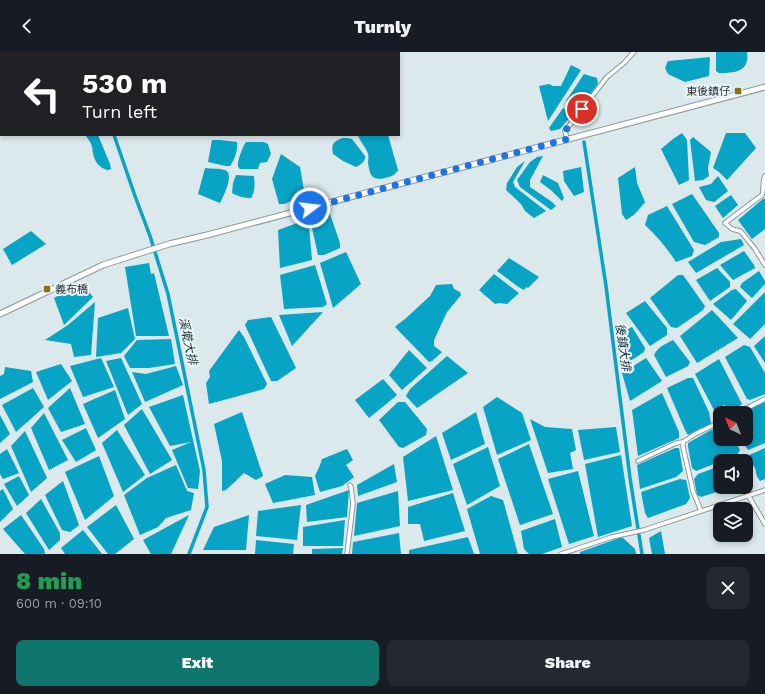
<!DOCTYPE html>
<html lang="en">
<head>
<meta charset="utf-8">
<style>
  body { margin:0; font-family:"Work Sans","Noto Sans TC",sans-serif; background:#242831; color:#f1f3f6; height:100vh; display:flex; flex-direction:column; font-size:15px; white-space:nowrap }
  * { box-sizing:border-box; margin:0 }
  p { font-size:13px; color:#9ea1a6 }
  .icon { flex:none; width:22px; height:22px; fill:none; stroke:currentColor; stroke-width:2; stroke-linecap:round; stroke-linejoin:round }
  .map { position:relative; height:502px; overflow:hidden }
  .sheet { display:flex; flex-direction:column; background:#171b24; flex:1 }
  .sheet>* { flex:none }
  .hud { position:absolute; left:0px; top:0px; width:400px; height:84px; box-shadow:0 2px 6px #0003; background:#202124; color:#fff; overflow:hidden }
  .needle { width:26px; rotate:317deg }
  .controls { position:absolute; left:713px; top:354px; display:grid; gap:8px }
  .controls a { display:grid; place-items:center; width:40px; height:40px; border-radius:8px; background:#171b24; box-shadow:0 2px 6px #0003; font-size:20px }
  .pin { position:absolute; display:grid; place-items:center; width:34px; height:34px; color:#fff; margin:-17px; border:2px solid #fff; border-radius:50%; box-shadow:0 1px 4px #0007 }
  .me { position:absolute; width:44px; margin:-22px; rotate:75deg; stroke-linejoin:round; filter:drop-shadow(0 0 3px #0008) }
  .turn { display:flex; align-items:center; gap:14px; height:84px; padding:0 16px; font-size:18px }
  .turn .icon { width:52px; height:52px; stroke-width:2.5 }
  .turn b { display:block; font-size:28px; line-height:34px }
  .round { display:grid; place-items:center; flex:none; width:42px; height:42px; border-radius:8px; background:#242831 }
  .head { display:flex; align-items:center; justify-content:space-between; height:68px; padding:0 16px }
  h1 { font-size:24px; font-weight:800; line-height:30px; color:#1e9e55 }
  .button { display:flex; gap:8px; margin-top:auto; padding:8px 16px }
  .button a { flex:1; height:46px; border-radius:8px; background:#0f766e; color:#fff; font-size:16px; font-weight:800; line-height:46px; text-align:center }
  .button a+a { background:#242831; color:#f1f3f6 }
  header { display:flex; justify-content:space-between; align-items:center; height:52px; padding:0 16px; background:#171b24; font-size:18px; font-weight:800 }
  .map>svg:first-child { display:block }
  .water { fill:#07a4c6 }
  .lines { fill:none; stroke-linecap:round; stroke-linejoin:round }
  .canal { stroke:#07a4c6; stroke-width:3.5 }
  .street-casing { stroke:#8c989c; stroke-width:5.5 }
  .secondary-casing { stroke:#8c989c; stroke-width:7 }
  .street { stroke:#fff; stroke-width:3.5 }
  .secondary { stroke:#fff; stroke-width:5 }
  .route { stroke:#1a73e8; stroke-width:7; stroke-dasharray:0 12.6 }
  .poi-dot { fill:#8c7013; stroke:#e8f5fa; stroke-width:1.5 }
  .labels { text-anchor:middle; stroke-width:4; stroke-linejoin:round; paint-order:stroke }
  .poi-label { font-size:11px; fill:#2e3334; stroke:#e8f5fa; text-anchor:end }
  .water-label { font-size:12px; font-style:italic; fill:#1a3036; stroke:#e8f5fa }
</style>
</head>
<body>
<header><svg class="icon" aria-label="back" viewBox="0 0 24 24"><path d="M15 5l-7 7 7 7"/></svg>Turnly<svg class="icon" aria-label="heart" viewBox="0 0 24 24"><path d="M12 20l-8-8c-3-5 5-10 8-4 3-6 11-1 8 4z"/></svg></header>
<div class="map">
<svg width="765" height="502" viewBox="0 0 765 502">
  <rect width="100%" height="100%" fill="#dbe8ec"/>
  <g class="water">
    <path d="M716,0h31c3,20 -13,21 -28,21l-3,-2z"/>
    <polygon points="710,5 709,24 685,30 668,22 665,16 668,9"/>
    <polygon points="571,13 581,18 548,69 539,34 549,32 553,34 561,34"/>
    <polygon points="584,22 597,26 598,32 579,57 566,49"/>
    <polygon points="563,56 572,63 560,77 551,79 549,76"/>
    <polygon points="682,81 687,88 689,128 679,133 661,97 673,87"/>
    <polygon points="726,81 745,81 756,96 727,128 719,120 713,116"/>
    <path d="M85,83h13l12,29 1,5 -3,1c-8,-1 -14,-9 -15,-17 -1,-2 0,-4 -1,-6 -1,-5 -4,-8 -7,-12z"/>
    <path d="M358,83h30l10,35c-4,6 -6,6 -13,8 -13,3 -15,-2 -17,-15 0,-3 1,-6 0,-9 -2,-7 -8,-12 -10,-19z"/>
    <polygon points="693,85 711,100 708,116 709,124 703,128 695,129 690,88"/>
    <path d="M342,86h5l5,1 13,17c1,5 -5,9 -9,11l-13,-6 -10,-7c-2,-10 0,-12 9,-16z"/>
    <path d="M212,88h8l17,2c1,7 -2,17 -7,24h-4l-18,-4z"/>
    <path d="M246,90h18l4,2 3,10 -4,8 -7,1 -2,6h-18c-1,-1 -2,-2 -2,-3 -1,-5 5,-20 8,-24z"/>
    <polygon points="281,102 300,115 305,144 284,152 279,152 272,127"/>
    <polygon points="543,104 530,128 530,135 552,150 556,154 551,158 520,135 517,128 530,110 537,105"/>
    <polygon points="525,109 513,130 515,135 546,159 534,166 525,159 521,152 506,138 507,131 517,115"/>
    <polygon points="581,115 584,140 574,144 564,129 563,119"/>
    <polygon points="635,115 637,131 645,150 635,162 626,168 622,162 618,126"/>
    <path d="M205,116c6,1 14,0 20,2 10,4 -2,27 -5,33l-22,-9z"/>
    <path d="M236,123l18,1c1,8 1,15 -3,22 -7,0 -14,-2 -19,-5l1,-10z"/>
    <polygon points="543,123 558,131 564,146 562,149 552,139 540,130"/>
    <polygon points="718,124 728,139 714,150 706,148 699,135 711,132"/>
    <polygon points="692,142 719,181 719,185 705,193 694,190 672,152"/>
    <polygon points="731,143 738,153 723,166 715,154"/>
    <polygon points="764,146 765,148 765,177 752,187 738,168"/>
    <path d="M667,154l27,44 -2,6 -16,6c-9,-14 -19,-26 -31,-37l3,-10z"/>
    <polygon points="330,162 340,191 340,196 324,203 318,203 310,167"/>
    <polygon points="300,170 309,174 312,208 280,216 278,178"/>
    <polygon points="31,179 46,192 12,213 3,197"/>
    <polygon points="741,187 744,193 696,221 688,210 721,190"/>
    <polygon points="744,199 754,213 755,216 733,228 720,213"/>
    <polygon points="346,200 361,232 333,256 320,211"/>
    <polygon points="509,206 539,225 528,236 526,235 524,238 520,236 497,219"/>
    <polygon points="149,211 151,222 154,221 169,284 136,284 125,215"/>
    <polygon points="315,213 327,252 323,255 284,257 280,223"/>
    <polygon points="717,216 730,230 730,235 710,249 696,228"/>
    <polygon points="759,219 765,229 765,232 752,246 740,235 742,231"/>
    <polygon points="494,222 519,241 507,252 499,251 495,252 479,238"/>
    <polygon points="678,223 683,223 705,254 703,258 677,276 671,275 650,246"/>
    <polygon points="82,231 93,245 64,273 54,246"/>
    <polygon points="452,232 454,237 460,240 461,243 447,260 434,288 434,294 442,300 432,309 429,310 395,275 397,273 405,267 430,244 436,233"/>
    <polygon points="736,237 747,249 731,268 713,252 732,238"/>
    <polygon points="765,240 765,272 750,287 733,272"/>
    <polygon points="645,249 667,276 667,283 650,294 626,261"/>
    <polygon points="95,250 91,303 74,305 71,292 45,288 68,273"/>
    <polygon points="128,256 135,287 121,301 96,305 98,266"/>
    <polygon points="712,258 738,286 697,311 680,284"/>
    <polygon points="323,260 292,294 279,263"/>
    <polygon points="271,265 296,316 277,329 271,329 245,273 248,268"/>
    <polygon points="632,275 645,296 644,300 624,313 620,281"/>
    <polygon points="239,278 244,285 267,332 264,337 209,352 206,331 210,325 209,319"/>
    <polygon points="765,284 765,311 754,294"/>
    <polygon points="171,287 175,312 149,316 130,316 124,304 137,288"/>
    <path d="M673,288l17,22 -2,4 -22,11 -12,-22c4,-8 11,-11 19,-15z"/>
    <polygon points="744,293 750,295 765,321 765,342 750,348 747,347 725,305"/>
    <polygon points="409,298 427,316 402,338 389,323"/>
    <polygon points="447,304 468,321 417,356 406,344 410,337"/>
    <polygon points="101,306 114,335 83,345 70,314"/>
    <polygon points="121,306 142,352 128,363 106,309"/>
    <polygon points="646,306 662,329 630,349 622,321"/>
    <polygon points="719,307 742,352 733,359 724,353 714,358 695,322"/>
    <polygon points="61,312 72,329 48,348 36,320"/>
    <polygon points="176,314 183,333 145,350 132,320 146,322"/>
    <polygon points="5,315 31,319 33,330 0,347 0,324 4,322"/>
    <polygon points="688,326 693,326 709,360 711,372 688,383 685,378 667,336"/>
    <polygon points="383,327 397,343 369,366 355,348"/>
    <polygon points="33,336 44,355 16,380 2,353"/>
    <polygon points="70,336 85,372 61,380 48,356"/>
    <polygon points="115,338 125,367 98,386 83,352"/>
    <polygon points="662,341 679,380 679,386 638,404 632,358"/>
    <polygon points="183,343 200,419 198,437 188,436 172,398 191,390 170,394 149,355"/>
    <polygon points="497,345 522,361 531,388 497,403 483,355"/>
    <polygon points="765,349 765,391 748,398 746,395 743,387 746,387 746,361 744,361"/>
    <polygon points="398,350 405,350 427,377 426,383 403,396 399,395 379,368"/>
    <polygon points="142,357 172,408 150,422 124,373"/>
    <polygon points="242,360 263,424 256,428 244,421 226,438 222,439 222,409 214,372"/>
    <polygon points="476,360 485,392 451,408 442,381"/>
    <polygon points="44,361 68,408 49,418 31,376"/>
    <polygon points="0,363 10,382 0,391"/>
    <polygon points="530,367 545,375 572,377 576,398 570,401 573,417 548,421"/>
    <polygon points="616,375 620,400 584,408 578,378"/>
    <polygon points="86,376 96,398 76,410 62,388"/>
    <polygon points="720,377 720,387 734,387 740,398 737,403 696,419 692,416 688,395 688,391 711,378"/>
    <polygon points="117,378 145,423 123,440 102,391"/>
    <polygon points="25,379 47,426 31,440 11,394"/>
    <polygon points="436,384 453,438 408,449 403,405"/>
    <polygon points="529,392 553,462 520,473 498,407"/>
    <polygon points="488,395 500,434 467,453 453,412"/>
    <polygon points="675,396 679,396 683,419 676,425 640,437 637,413"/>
    <path d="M765,396v31l-5,2c-5,-7 -3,-7 -5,-13 -3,-5 -5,-7 -6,-13z"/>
    <polygon points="7,397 19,421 3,427 0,422 0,402"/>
    <polygon points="347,397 353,408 346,413 354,425 342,434 320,440 315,424 320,413 322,407"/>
    <polygon points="621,403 632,474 598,485 585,412"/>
    <polygon points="99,404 114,444 85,468 65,420"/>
    <polygon points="394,412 397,430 358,444 357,433"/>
    <polygon points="176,413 187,439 194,441 191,458 166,466 158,475 140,483 124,443 147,426"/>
    <polygon points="720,414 720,435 733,435 701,445 697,443 694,427 698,422"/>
    <polygon points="578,419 594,484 569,492 548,427"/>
    <polygon points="285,423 312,425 315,443 273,451 265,432"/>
    <polygon points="19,424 29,443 17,454 4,432"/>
    <polygon points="680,427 686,428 690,446 686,452 648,466 645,461 641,440"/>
    <polygon points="63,429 79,473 70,480 62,478 45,443"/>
    <polygon points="3,437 13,457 0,470 0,439"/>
    <polygon points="349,438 347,465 307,470 306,453"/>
    <polygon points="398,439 400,474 354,484 357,451"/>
    <polygon points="453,441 465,479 424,489 420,472 408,472 408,455"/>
    <polygon points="491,444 503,448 518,502 480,502 467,457"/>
    <polygon points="41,447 60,481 60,488 49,498 26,461"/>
    <polygon points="116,453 134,487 115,502 108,502 87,475"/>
    <polygon points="301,453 297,488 256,484 258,459"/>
    <polygon points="21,463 44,497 45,502 25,502 3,477"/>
    <polygon points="189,463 171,502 151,502 143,488"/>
    <polygon points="249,463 246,498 203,498 214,475"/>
    <polygon points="555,467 562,495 542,502 529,502 524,497 521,479"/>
    <polygon points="345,468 343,494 303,494 303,475"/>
    <polygon points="83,478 102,502 65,502 61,496"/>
    <polygon points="661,479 665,502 652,502 649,486"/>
    <polygon points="399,481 401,502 352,502 353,490"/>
    <polygon points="468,485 474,502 409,502 409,498"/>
    <polygon points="622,485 635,497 636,502 580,502 580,500"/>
    <polygon points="256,488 294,492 293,502 255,502"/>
    <polygon points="343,496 342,502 312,502 312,497"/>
  </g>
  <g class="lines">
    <g class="canal">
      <polyline points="92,0 92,1"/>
      <polyline points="114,83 135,144 150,184 168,242 204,418 207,455 189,502"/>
      <polyline points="584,90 606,234 630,426 642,502"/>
    </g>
    <defs>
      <g id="street">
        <polyline points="567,87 565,79 607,25 624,11 634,0"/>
        <path d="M765,124c-4,8 0,12 -3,19l-37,28 7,6 8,2 3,3 12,15 10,16"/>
        <polyline points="737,361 765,347"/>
        <polyline points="683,390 683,395 693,439 701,459"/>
        <polyline points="638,409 676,391 683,390 695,382 720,370"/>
        <polyline points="748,443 765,472"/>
        <polyline points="347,502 353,452 351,435 350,433"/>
        <polyline points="561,502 612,485 644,478 765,438"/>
      </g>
      <polyline id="secondary" points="0,262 103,213 169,192 207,183 765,35"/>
    </defs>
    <use href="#street" class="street-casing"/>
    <use href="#secondary" class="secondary-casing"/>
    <use href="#street" class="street"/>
    <use href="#secondary" class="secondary"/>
  </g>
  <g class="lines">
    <polyline class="route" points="310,156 567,87 565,79 582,57"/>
  </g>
  <g class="poi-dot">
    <rect x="734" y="35" width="8" height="8" rx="2"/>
    <rect x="43" y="233" width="8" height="8" rx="2"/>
  </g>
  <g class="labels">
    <g class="poi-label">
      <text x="730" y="43">東後鎮仔</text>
      <text x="55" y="241" text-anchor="start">義布橋</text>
    </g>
    <g class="water-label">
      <text transform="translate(188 289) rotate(78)" y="4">溪墘大排</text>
      <text transform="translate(623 295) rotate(82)" y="4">後鎮大排</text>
    </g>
  </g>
</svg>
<div class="controls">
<a><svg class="needle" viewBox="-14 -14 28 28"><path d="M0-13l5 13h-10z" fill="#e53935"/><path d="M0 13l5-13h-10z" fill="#9ea1a6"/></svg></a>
<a><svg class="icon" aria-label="sound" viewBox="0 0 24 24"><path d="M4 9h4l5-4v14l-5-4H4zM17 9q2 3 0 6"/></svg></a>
<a><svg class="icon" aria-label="layers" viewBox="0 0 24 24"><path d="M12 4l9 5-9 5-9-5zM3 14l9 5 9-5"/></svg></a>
</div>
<div class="pin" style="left:582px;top:57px;background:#d93025"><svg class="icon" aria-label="arrive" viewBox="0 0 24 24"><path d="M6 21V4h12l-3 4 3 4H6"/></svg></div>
<svg class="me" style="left:310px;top:156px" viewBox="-20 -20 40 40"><circle r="17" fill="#1a73e8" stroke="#fff" stroke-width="3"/><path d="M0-11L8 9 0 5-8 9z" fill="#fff"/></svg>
<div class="hud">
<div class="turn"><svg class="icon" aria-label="left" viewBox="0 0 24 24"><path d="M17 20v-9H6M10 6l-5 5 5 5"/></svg><div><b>530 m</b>Turn left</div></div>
</div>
</div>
<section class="sheet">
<div class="head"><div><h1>8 min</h1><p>600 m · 09:10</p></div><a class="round"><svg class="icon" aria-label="close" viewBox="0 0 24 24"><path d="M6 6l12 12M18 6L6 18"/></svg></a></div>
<div class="button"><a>Exit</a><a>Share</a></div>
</section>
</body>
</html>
